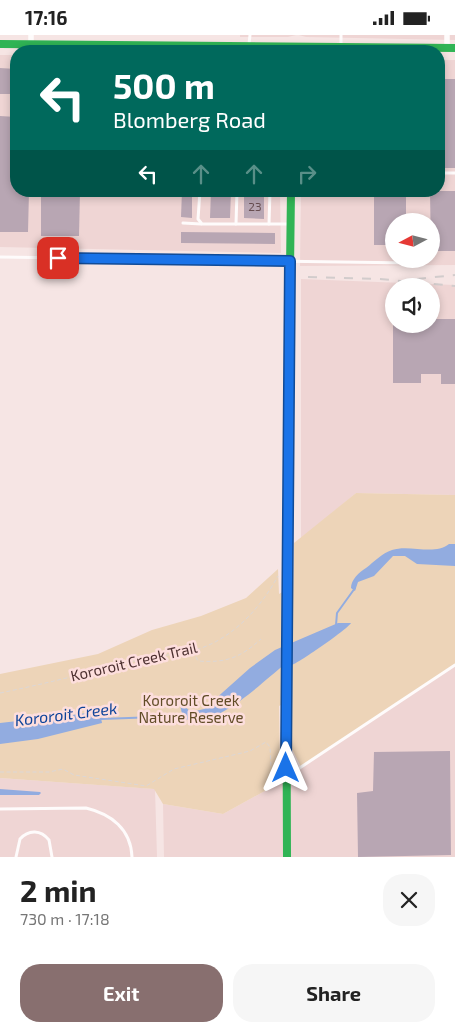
<!DOCTYPE html>
<html lang="en">
<head>
<meta charset="utf-8">
<style>
  body { margin:0; font-family:"Exo 2",sans-serif; background:#f6f6f6; color:#222; height:100vh; display:flex; flex-direction:column; font-size:19px; white-space:nowrap }
  * { box-sizing:border-box; margin:0 }
  p { font-size:16px; color:#767676 }
  .icon { flex:none; width:28px; height:28px; fill:none; stroke:currentColor; stroke-width:2; stroke-linecap:round; stroke-linejoin:round }
  .map { position:relative; height:822px; overflow:hidden }
  .panel { display:flex; flex-direction:column; background:#fff; flex:1 }
  .panel>* { flex:none }
  .guide { position:absolute; left:10px; top:10px; width:435px; height:152px; border-radius:20px; box-shadow:0 2px 8px #0003; background:#00695c; color:#fff; overflow:hidden }
  .needle { width:32px; rotate:263deg }
  .tools { position:absolute; left:385px; top:178px; display:grid; gap:10px }
  .tools a { display:grid; place-items:center; width:55px; height:55px; border-radius:50%; background:#fff; box-shadow:0 2px 8px #0003; font-size:25px }
  .pin { position:absolute; display:grid; place-items:center; width:42px; height:42px; color:#fff; margin:-21px; border-radius:10px; box-shadow:0 2px 8px #0006 }
  .me { position:absolute; width:55px; margin:-28px; rotate:0deg; stroke-linejoin:round; filter:drop-shadow(0 0 4px #0008) }
  .turn { display:flex; align-items:center; gap:18px; height:105px; padding:0 20px; font-size:22px }
  .turn .icon { width:65px; height:65px; stroke-width:2.5 }
  .turn b { display:block; font-size:35px; line-height:42px }
  .lanes { display:flex; align-items:center; height:48px; padding:0 20px; background:#0003; justify-content:center; gap:25px; direction:ltr }
  .lanes .off { opacity:.35 }
  .round { display:grid; place-items:center; flex:none; width:52px; height:52px; border-radius:20px; background:#f6f6f6 }
  .summary { display:flex; align-items:center; justify-content:space-between; height:85px; padding:0 20px }
  h1 { font-size:30px; font-weight:700; line-height:38px }
  .action { display:flex; gap:10px; margin-top:auto; padding:10px 20px }
  .action a { flex:1; height:58px; border-radius:20px; background:#886f6f; color:#fff; font-size:20px; font-weight:700; line-height:58px; text-align:center }
  .action a+a { background:#f6f6f6; color:#222 }
  .status { display:flex; justify-content:space-between; align-items:center; height:35px; padding:0 25px; background:#fff; direction:ltr }
  .status svg { height:14px; fill:currentColor }
  .map>svg:first-child { display:block }
  .built { fill:#efd5d4; fill-rule:evenodd }
  .green { fill:#edd4b8 }
  .water { fill:#92ace0 }
  .lines { fill:none; stroke-linecap:round; stroke-linejoin:round }
  .stream { stroke:#92ace0; stroke-width:2 }
  .building { fill:#b8a6b3 }
  .path { stroke:#dcd7d6; stroke-width:1; stroke-dasharray:4 2.5; stroke-linecap:butt }
  .lane { stroke:#fefbfb; stroke-width:3 }
  .street { stroke:#fefbfb; stroke-width:5.5 }
  .fast { stroke:#30b455; stroke-width:8 }
  .rail { stroke:#d2cccc; stroke-width:2; stroke-dasharray:9 9; stroke-linecap:butt }
  .route-casing { stroke:#114b97; stroke-width:12 }
  .route { stroke:#1a73e8; stroke-width:9 }
  .labels { text-anchor:middle; stroke-width:5; stroke-linejoin:round; paint-order:stroke }
  .number-label { font-size:12px; fill:#684e51 }
  .street-label { font-size:15px; fill:#4d3030; stroke:#fddedd }
  .park-label { font-size:15px; fill:#614c27; stroke:#fddedd }
  .water-label { font-size:16px; font-style:italic; fill:#0d4399; stroke:#fddedd }
</style>
</head>
<body>
<div class="status"><b>17:16</b><svg viewBox="0 0 49 12"><path d="M0 12V9h3v3zM5 12V6h3v6zM10 12V3h3v9zM15 12V0h3v12zM26 1h20v11H26zM47 4h2v5h-2z"/></svg></div>
<div class="map">
<svg width="455" height="822" viewBox="0 0 455 822">
  <rect width="100%" height="100%" fill="#f6e5e4"/>
  <g class="built">
    <polygon points="240,0 296,0 288,2 240,2"/>
    <polygon points="299,0 455,0 455,5 306,2"/>
    <polygon points="0,20 16,20 16,156 280,156 281,218 0,212"/>
    <path d="M439,25h16v205l-155,1 1,-75h138zM394,186h37v38h-37z"/>
    <path d="M301,244l154,6v210l-99,-2 -55,46zM394,251h37v38h-37z"/>
    <polygon points="455,630 455,822 164,822 163,769 223,779 272,752"/>
    <polygon points="0,743 155,754 157,822 0,822"/>
  </g>
  <polygon class="green" points="356,458 455,460 455,630 301,732 291,712 291,665 279,671 280,732 272,752 223,779 163,769 154,754 0,743 0,639 98,619 152,595 201,581 246,563 278,534 279,559 291,552 292,555 293,553 294,508"/>
  <g class="water">
    <path d="M449,509h6v22l-38,-2 -12,-8h-12l-19,20 -16,6 -3,9 -4,-3c0,-8 8,-16 15,-20 8,-6 16,-15 26,-18 18,-6 42,6 57,-6z"/>
    <path d="M338,588h13c-2,5 -51,39 -59,42 -3,0 -6,0 -8,0 -22,17 -72,68 -101,53l-3,-13 4,1 7,6 13,-3 46,-41 25,-18z"/>
    <polygon points="88,678 101,683 102,688 38,704 0,709 0,688"/>
    <polygon points="0,754 40,757 41,758 39,760 0,760"/>
  </g>
  <g class="lines">
    <g class="stream">
      <polyline points="336,590 337,578 355,553"/>
      <polyline points="101,684 184,681"/>
    </g>
  </g>
  <g class="building">
    <polygon points="0,33 16,34 16,59 0,59"/>
    <rect x="439" y="44" width="16" height="89"/>
    <polygon points="0,81 16,82 16,156 29,156 28,197 0,197"/>
    <polygon points="41,156 80,156 79,201 41,201"/>
    <polygon points="182,156 192,156 192,183 181,182"/>
    <polygon points="211,156 231,156 230,183 210,183"/>
    <polygon points="244,156 264,156 264,184 244,183"/>
    <polygon points="374,156 406,156 406,186 394,186 394,210 374,210"/>
    <polygon points="430,156 455,156 455,216 431,216"/>
    <polygon points="181,197 275,198 275,209 181,208"/>
    <polygon points="431,284 455,284 455,349 441,349 441,339 421,339 421,348 393,348 393,289 431,289"/>
    <polygon points="450,716 451,820 358,822 357,758 373,756 374,717"/>
  </g>
  <g class="lines">
    <g class="path">
      <path d="M193,616l5,10c28,2 42,-3 63,-22"/>
      <path d="M0,658c44,-9 87,-20 130,-31 20,-5 41,-7 61,-11 39,-9 69,-42 87,-75"/>
      <polyline points="0,737 49,737 63,734 74,740 146,751 174,734 250,716 266,707 270,712 271,732 279,732"/>
    </g>
    <g class="lane">
      <polyline points="249,9 250,0"/>
      <polyline points="341,12 341,0"/>
      <polyline points="439,138 455,138"/>
      <polyline points="200,156 198,184 202,189 290,189"/>
      <polyline points="183,188 201,189"/>
      <polyline points="236,189 237,156"/>
      <polyline points="269,189 270,156"/>
      <polyline points="0,222 410,228"/>
      <polyline points="289,740 455,630"/>
      <path d="M0,774l86,-1c25,6 45,21 46,49"/>
      <path d="M16,822l4,-18c9,-10 21,-9 29,1l3,17"/>
    </g>
    <g class="street">
      <polyline points="31,9 31,0"/>
      <polyline points="447,13 447,0"/>
    </g>
    <g class="fast">
      <polyline points="0,9 455,13"/>
      <polyline points="287,822 286,548 291,156"/>
    </g>
    <g class="rail">
      <polyline points="308,242 380,244 455,251"/>
      <polyline points="417,244 455,240"/>
    </g>
  </g>
  <g class="lines">
    <defs>
      <polyline id="route" points="58,223 290,226 286,733"/>
    </defs>
    <use href="#route" class="route-casing"/>
    <use href="#route" class="route"/>
  </g>
  <g class="labels">
    <g class="number-label">
      <text x="255" y="176">23</text>
    </g>
    <g class="street-label">
      <text transform="translate(134 627) rotate(-13)" y="5">Kororoit Creek Trail</text>
    </g>
    <g class="park-label">
      <text x="191" y="671">Kororoit Creek<tspan x="191" dy="17">Nature Reserve</tspan></text>
    </g>
    <g class="water-label">
      <text transform="translate(66 679) rotate(-7)" y="6">Kororoit Creek</text>
    </g>
  </g>
</svg>
<div class="tools">
<a><svg class="needle" viewBox="-14 -14 28 28"><path d="M0-13l5 13h-10z" fill="#e53935"/><path d="M0 13l5-13h-10z" fill="#767676"/></svg></a>
<a><svg class="icon" aria-label="sound" viewBox="0 0 24 24"><path d="M4 9h4l5-4v14l-5-4H4zM17 9q2 3 0 6"/></svg></a>
</div>
<div class="pin" style="left:58px;top:223px;background:#d93025"><svg class="icon" aria-label="arrive" viewBox="0 0 24 24"><path d="M6 21V4h12l-3 4 3 4H6"/></svg></div>
<svg class="me" style="left:286px;top:733px" viewBox="-20 -20 40 40"><path d="M0-17L14 15 0 8-14 15z" fill="#1a73e8" stroke="#fff" stroke-width="4"/></svg>
<div class="guide">
<div class="turn"><svg class="icon" aria-label="left" viewBox="0 0 24 24"><path d="M17 20v-9H6M10 6l-5 5 5 5"/></svg><div><b>500 m</b>Blomberg Road</div></div>
<div class="lanes"><svg class="icon" aria-label="left" viewBox="0 0 24 24"><path d="M17 20v-9H6M10 6l-5 5 5 5"/></svg><svg class="icon off" aria-label="ahead" viewBox="0 0 24 24"><path d="M12 20V5M6 11l6-6 6 6"/></svg><svg class="icon off" aria-label="ahead" viewBox="0 0 24 24"><path d="M12 20V5M6 11l6-6 6 6"/></svg><svg class="icon off" aria-label="right" viewBox="0 0 24 24"><path d="M7 20v-9h11M14 6l5 5-5 5"/></svg></div>
</div>
</div>
<section class="panel">
<div class="summary"><div><h1>2 min</h1><p>730 m · 17:18</p></div><a class="round"><svg class="icon" aria-label="close" viewBox="0 0 24 24"><path d="M6 6l12 12M18 6L6 18"/></svg></a></div>
<div class="action"><a>Exit</a><a>Share</a></div>
</section>
</body>
</html>
